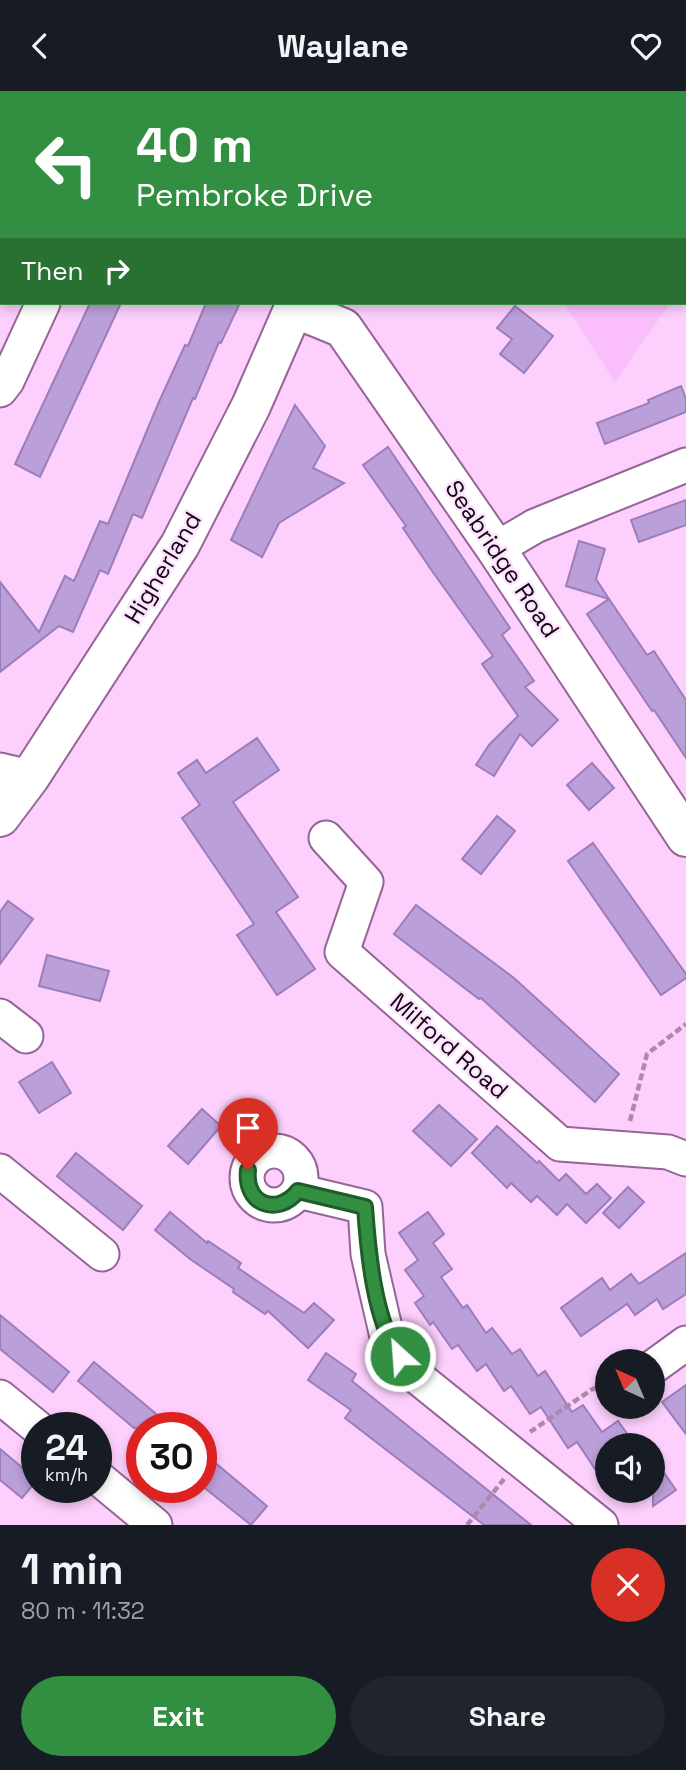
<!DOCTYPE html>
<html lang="en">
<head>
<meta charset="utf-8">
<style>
  body { margin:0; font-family:"Space Grotesk",sans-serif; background:#20242c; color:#f1f3f6; height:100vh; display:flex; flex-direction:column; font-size:26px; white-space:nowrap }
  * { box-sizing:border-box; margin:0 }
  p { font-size:23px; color:#9ea1a6 }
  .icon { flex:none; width:38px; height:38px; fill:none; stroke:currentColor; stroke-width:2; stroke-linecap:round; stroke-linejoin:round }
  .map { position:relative; height:1434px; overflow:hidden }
  .sheet { display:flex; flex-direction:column; background:#171b24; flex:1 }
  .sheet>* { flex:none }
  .top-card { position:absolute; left:0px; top:0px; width:686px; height:214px; box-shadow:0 4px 10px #0003; background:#328e40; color:#fff; overflow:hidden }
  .needle { width:46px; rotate:316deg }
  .tools { position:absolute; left:595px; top:1258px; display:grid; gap:14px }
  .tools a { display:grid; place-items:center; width:70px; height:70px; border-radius:50%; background:#171b24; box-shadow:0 4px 10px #0003; font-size:35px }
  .speed { position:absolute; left:21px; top:1321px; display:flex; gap:14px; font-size:35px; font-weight:700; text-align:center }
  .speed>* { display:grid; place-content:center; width:91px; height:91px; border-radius:50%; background:#171b24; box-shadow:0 4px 10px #0003; line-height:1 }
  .speed small { font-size:18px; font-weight:400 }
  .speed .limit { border:10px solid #d22; background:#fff; color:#111 }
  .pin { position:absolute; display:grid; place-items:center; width:60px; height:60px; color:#fff; margin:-72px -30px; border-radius:50% 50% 50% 0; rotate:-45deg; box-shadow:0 0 7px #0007 }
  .pin .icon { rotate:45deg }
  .me { position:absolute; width:77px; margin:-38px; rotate:334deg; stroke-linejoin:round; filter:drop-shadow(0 0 5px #0008) }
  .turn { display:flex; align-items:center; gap:24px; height:147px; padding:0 21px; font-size:32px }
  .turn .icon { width:91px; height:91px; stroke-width:2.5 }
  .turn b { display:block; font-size:49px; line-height:60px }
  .then { display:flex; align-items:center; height:66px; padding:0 21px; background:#0003; gap:14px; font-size:26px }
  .round { display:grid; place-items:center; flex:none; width:74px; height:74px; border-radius:37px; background:#20242c }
  .summary { display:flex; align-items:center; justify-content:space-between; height:119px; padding:0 21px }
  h1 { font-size:42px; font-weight:800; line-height:52px }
  .primary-button { display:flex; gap:14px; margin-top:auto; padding:14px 21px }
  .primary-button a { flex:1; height:80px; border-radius:42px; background:#328e40; color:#fff; font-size:28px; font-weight:800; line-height:80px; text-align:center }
  .primary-button a+a { background:#20242c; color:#f1f3f6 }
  header { display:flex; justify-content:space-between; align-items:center; height:91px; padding:0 21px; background:#171b24; font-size:32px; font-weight:800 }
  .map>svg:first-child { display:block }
  .built { fill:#fbbefc }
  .building { fill:#bb9fd9; stroke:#9c7dbc; stroke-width:2 }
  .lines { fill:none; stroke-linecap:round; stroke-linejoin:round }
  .minor-casing { stroke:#966497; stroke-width:37 }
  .major-casing { stroke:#966497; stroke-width:42 }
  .path { stroke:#ab88ac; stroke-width:4.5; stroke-dasharray:7 3.5; stroke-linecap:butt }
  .minor { stroke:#fff; stroke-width:33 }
  .major { stroke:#fff; stroke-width:38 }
  .route-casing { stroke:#205c2a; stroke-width:18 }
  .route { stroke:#328e40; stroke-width:12 }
  .labels { text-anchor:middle; stroke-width:5; stroke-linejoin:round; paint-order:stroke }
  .street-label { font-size:24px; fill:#160417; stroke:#fce5fc }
</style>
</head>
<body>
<header><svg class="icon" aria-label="back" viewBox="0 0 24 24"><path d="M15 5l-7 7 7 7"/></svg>Waylane<svg class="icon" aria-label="heart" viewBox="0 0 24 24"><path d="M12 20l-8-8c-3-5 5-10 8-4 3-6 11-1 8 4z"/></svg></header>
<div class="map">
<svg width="686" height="1434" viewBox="0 0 686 1434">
  <rect width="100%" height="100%" fill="#fccffc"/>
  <g class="built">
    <polygon points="509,0 686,0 684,193 684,2 508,2"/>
    <polygon points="564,212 670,212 615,291"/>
  </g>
  <g class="building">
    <polygon points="90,212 121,212 40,386 15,373"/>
    <polygon points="206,212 240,212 221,252 219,251 195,308 193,307 142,427 133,423 108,483 100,479 73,541 59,535 0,581 0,491 39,541 65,485 74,490 100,430 108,433 158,313 185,254 188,255"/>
    <polygon points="515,215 553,245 524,282 500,263 512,248 497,237"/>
    <polygon points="681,295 686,308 686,321 605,353 597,332 649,312 648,309"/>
    <polygon points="295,314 325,355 313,377 344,392 279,432 262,466 231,449"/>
    <polygon points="388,356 510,537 502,544 534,590 525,596 558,629 532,655 520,643 494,685 476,674 489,654 518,625 482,573 493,565 432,480 403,437 406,435 363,374"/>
    <polygon points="686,409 686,434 639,451 631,429"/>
    <polygon points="579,450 605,458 596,488 609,508 566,495"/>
    <polygon points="609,508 647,564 654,560 686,609 686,667 654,619 652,620 587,523"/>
    <polygon points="257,647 279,679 233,711 298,806 276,821 315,878 277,904 237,844 254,833 182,727 200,714 178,682 197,669 206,682"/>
    <polygon points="592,672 614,697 589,719 567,694"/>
    <polygon points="497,725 515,740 481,783 462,768"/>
    <polygon points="593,752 686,883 686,887 661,904 568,770"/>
    <polygon points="8,810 33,828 0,873 0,821"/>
    <polygon points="416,814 514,887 619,983 595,1011 481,907 479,908 394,843"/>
    <polygon points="47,864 109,880 100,910 39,895"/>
    <polygon points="52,971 71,1002 39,1022 19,991"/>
    <polygon points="439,1014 477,1048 451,1075 413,1040"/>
    <polygon points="202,1018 221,1035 188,1073 168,1055"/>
    <polygon points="497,1035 537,1072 539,1070 559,1090 566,1083 586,1103 597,1093 611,1107 586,1132 567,1113 557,1124 537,1105 531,1111 511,1092 507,1097 472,1062"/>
    <polygon points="76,1062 142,1115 123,1139 57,1085"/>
    <polygon points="628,1096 644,1111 619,1137 603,1122"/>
    <polygon points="170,1121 207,1152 208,1150 241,1172 238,1177 304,1222 314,1212 334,1229 308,1257 268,1220 265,1223 233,1201 234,1198 190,1168 155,1139"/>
    <polygon points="428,1121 444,1143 433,1152 452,1178 441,1186 463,1217 467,1214 486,1242 492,1237 512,1263 520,1258 538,1285 545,1280 572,1321 583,1314 602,1341 618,1330 635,1354 607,1354 607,1369 595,1378 577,1351 568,1357 541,1316 530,1323 511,1295 504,1300 486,1273 477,1280 458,1254 452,1258 433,1231 430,1234 415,1212 424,1205 405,1179 418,1169 399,1142"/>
    <polygon points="686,1162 686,1203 663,1218 657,1208 635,1224 627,1213 581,1245 561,1217 602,1187 610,1199 631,1183 639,1193"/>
    <polygon points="0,1224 69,1281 53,1301 0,1258"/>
    <polygon points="326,1262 356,1283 352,1290 531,1434 484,1434 345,1327 351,1319 308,1289"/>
    <polygon points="94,1271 173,1337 134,1337 78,1290"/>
    <polygon points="686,1294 686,1343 662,1311"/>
    <polygon points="0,1358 37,1389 22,1407 0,1389"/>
    <polygon points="201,1360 267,1415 251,1434 201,1394"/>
    <polygon points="653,1366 676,1399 653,1415"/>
  </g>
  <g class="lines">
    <defs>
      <g id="minor">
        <polyline points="261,2 262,0"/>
        <polyline points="516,2 517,0"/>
        <polyline points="0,49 2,50"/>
        <polyline points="0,299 7,290 43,212"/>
        <polyline points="496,458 535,435 686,374"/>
        <polyline points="0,679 30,686"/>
        <polyline points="326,747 366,791 342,861 560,1053 668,1061 686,1068"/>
        <polyline points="0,925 26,945"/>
        <circle cx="274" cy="1087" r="27"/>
        <polyline points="0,1080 102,1163"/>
        <polyline points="298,1100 365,1116 368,1163 388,1250 411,1281 601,1434"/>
        <polyline points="653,1276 686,1252"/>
        <polyline points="0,1306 38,1337"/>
        <polyline points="96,1385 155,1434"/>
      </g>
      <g id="major">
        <polyline points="383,2 384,0"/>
        <polyline points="294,217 343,237 496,458 686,746"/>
        <polyline points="0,726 30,686 180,454 251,315 296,212"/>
      </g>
    </defs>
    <use href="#minor" class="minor-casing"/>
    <use href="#major" class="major-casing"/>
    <g class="path">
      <polyline points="630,1030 647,963 686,933"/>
      <polyline points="530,1341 591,1299 607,1291"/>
      <polyline points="467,1434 504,1388"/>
    </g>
    <use href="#minor" class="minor"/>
    <use href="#major" class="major"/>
  </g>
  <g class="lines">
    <defs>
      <path id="route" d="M248,1079c-4,34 29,47 50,21l67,16c3,43 9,115 35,149"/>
    </defs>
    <use href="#route" class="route-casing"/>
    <use href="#route" class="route"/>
  </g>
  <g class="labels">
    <g class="street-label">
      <text transform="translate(502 468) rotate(56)" y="8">Seabridge Road</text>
      <text transform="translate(163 477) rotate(-59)" y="8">Higherland</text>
      <text transform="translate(449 955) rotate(41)" y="8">Milford Road</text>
    </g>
  </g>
</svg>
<div class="tools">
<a><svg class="needle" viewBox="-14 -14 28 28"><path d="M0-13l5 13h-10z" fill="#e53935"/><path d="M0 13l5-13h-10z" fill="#9ea1a6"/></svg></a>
<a><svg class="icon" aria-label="sound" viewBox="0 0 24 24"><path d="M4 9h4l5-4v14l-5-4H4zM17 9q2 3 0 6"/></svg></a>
</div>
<div class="speed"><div>24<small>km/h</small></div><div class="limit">30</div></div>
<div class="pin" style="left:248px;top:1079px;background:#d93025"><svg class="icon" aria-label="arrive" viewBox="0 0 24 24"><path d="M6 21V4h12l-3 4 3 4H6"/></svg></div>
<svg class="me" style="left:400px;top:1265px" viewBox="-20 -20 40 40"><circle r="17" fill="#328e40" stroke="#fff" stroke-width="3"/><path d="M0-11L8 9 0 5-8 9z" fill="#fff"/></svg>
<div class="top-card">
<div class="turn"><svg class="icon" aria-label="left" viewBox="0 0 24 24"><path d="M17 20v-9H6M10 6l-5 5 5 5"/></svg><div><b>40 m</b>Pembroke Drive</div></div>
<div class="then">Then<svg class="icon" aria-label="right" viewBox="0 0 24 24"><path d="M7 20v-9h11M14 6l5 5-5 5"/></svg></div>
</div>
</div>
<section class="sheet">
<div class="summary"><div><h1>1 min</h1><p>80 m · 11:32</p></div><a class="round" style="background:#d93025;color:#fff"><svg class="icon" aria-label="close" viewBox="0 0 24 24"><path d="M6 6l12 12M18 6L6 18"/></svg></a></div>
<div class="primary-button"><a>Exit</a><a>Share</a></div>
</section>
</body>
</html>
